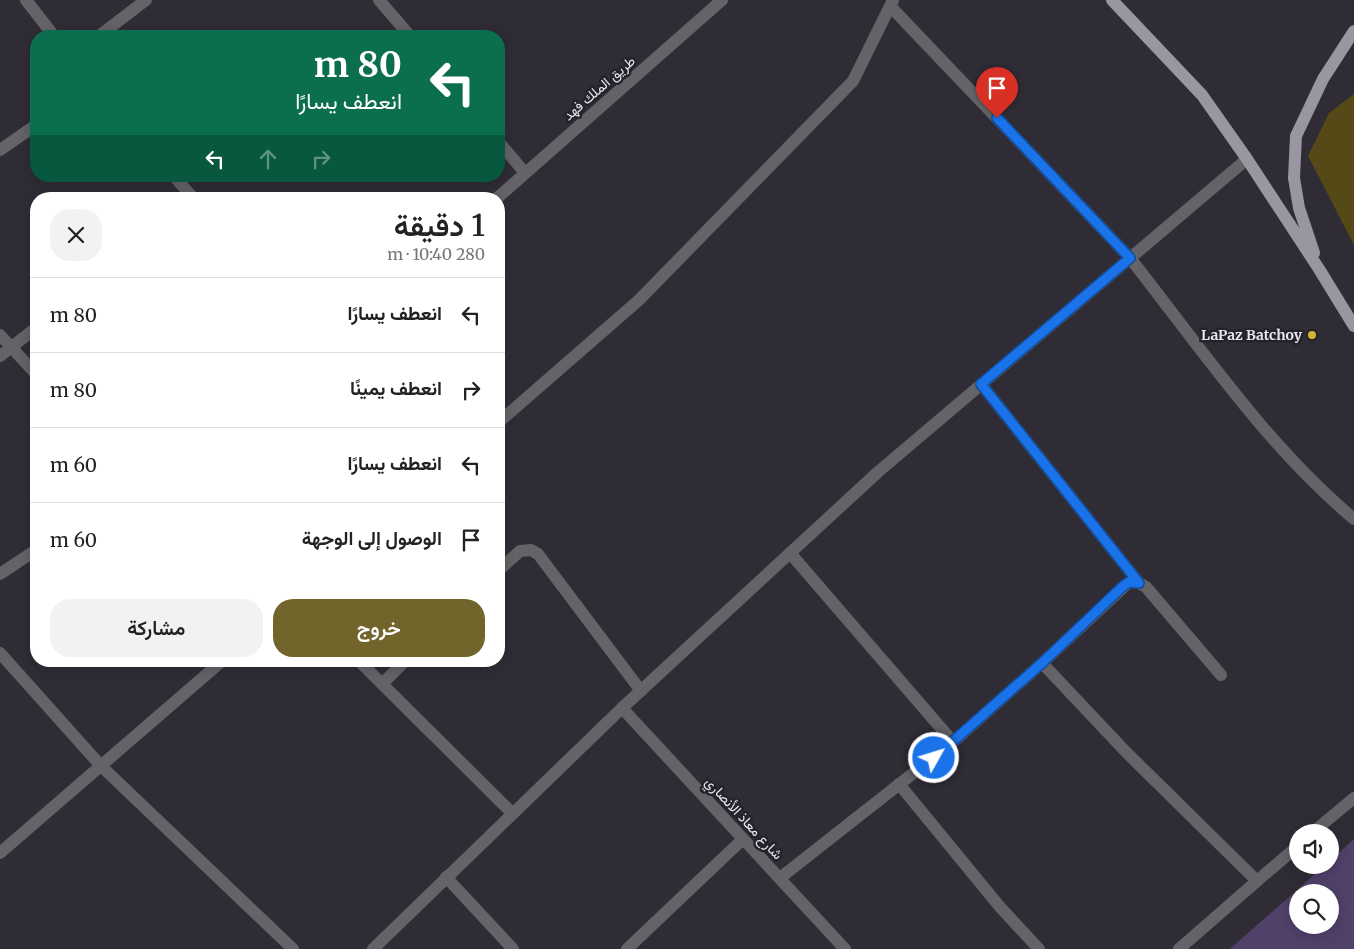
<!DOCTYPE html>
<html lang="ar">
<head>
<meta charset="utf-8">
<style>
  body { margin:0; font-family:Merriweather,Vazirmatn,serif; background:#f2f2f2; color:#222; direction:rtl; height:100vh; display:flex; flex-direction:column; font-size:19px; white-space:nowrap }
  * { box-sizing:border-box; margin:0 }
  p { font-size:16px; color:#767676 }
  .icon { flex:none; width:28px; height:28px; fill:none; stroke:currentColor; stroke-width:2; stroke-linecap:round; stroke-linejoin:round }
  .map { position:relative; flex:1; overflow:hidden; direction:ltr }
  .details { position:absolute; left:30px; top:192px; width:475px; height:475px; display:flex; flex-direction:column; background:#fff; border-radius:20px; box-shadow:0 2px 12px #0003; direction:rtl }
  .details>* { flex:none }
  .banner { position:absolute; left:30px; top:30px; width:475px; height:152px; border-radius:20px; box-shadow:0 2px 12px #0003; direction:rtl; background:#0b6e4f; color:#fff; overflow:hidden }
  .fabs { position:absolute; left:1289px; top:824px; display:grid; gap:10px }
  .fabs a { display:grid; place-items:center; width:50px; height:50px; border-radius:50%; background:#fff; box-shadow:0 2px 12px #0003; font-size:25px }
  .pin { position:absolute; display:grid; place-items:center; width:42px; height:42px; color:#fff; margin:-51px -21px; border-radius:50% 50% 50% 0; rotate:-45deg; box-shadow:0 0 5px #0007 }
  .pin .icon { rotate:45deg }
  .me { position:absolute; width:55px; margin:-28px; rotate:51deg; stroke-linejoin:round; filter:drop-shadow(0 0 4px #0008) }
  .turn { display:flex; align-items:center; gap:18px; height:105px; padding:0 20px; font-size:22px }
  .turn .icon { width:65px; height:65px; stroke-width:2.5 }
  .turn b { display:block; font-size:35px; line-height:42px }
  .lanes { display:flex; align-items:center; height:48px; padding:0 20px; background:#0003; justify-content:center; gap:25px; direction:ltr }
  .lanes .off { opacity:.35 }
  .round { display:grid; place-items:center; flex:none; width:52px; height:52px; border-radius:20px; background:#f2f2f2 }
  .headline { display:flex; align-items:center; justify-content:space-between; height:85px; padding:0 20px }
  h1 { font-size:30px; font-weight:600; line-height:38px }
  .primary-button { display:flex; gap:10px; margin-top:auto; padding:10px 20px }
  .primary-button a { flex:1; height:58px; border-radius:20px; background:#72652b; color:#fff; font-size:20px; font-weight:600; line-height:58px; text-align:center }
  .primary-button a+a { background:#f2f2f2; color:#222 }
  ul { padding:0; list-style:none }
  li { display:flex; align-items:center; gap:15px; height:75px; padding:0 20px; border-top:1px solid #e0e0e0 }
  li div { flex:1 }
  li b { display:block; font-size:19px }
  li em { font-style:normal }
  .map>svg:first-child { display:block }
  .green { fill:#50416a; fill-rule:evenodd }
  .building { fill:#554918 }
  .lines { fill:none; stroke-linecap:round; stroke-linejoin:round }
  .service { stroke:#646368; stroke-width:12 }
  .minor { stroke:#646368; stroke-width:12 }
  .tertiary { stroke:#646368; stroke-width:12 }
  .primary { stroke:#9a96a1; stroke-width:12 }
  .route-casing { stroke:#114b97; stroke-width:12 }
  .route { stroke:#1a73e8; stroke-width:9 }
  .poi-dot { fill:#d3b635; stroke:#26222c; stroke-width:2 }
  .labels { text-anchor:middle; stroke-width:5; stroke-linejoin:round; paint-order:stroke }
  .street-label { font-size:14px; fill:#e8e6ed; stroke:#26222c }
  .poi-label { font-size:14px; font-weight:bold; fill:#e8e6ed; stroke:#26222c; text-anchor:end }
</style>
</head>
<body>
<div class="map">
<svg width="1354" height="949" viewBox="0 0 1354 949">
  <rect width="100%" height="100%" fill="#2f2c36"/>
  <path class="green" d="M1354,839v110h-124l95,-84h5v-4zM1298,892h32v33h-32z"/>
  <polygon class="building" points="1354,94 1354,245 1308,156 1329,113"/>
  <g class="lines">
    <polyline class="service" points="891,7 1130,258"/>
    <g class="minor">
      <polyline points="26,0 54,36"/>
      <polyline points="379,0 410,36"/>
      <polyline points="99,36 146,0"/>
      <polyline points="499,142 525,173"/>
      <polyline points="0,150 36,125"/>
      <polyline points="174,176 194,199"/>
      <path d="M1130,258c70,89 137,188 224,261"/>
      <polyline points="0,335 36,374"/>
      <polyline points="0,356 36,328"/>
      <polyline points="981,384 1139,583"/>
      <polyline points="499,570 520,551 531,550 538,554 641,691"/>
      <polyline points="0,653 101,766 293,949"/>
      <polyline points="359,661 512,813"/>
      <polyline points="1042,663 1126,752 1257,881 1179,949"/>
      <polyline points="382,684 405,661"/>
      <polyline points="622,708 845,949"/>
      <polyline points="953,742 1042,663 1129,582 1139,583 1146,587 1221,675"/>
      <polyline points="899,784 1000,907 1039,949"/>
      <polyline points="1313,832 1354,798"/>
      <polyline points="446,877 513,949"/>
      <polyline points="780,878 953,742 790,553"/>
      <polyline points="1257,881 1298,846"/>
      <polyline points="373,949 622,708 878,472 1247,159"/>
      <polyline points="627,949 743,839"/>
    </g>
    <g class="tertiary">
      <polyline points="496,199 722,0"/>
      <polyline points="499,422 639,300 853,81 893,0"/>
      <polyline points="0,574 36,550"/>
      <polyline points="0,853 222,661"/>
    </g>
    <g class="primary">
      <polyline points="1112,0 1202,95 1247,159 1319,269 1354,326"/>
      <polyline points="1314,253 1299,208 1294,178 1296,136 1323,79 1354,31"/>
    </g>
  </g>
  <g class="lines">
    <defs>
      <polyline id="route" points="934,758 1042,663 1122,587 1129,582 1139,583 981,384 1130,258 997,118"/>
    </defs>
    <use href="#route" class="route-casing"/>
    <use href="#route" class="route"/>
  </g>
  <circle class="poi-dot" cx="1312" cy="335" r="5"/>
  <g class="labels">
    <g class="street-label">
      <text transform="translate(599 88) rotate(-41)" y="5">طريق الملك فهد</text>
      <text transform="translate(744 818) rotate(47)" y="5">شارع معاذ الأنصاري</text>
    </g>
    <g class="poi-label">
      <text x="1302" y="340">LaPaz Batchoy</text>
    </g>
  </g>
</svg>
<div class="fabs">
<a><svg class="icon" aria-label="sound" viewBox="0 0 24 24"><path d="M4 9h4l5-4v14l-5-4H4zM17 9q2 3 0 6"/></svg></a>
<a><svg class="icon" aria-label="search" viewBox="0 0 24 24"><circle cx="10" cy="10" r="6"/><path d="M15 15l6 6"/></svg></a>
</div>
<div class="pin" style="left:997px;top:118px;background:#d93025"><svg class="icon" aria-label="arrive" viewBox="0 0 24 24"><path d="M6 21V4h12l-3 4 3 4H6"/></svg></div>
<svg class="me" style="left:934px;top:758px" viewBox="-20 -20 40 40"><circle r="17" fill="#1a73e8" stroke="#fff" stroke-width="3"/><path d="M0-11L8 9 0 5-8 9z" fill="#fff"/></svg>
<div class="banner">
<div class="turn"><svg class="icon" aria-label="left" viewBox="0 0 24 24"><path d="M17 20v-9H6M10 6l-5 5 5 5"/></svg><div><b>80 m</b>انعطف يسارًا</div></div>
<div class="lanes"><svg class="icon" aria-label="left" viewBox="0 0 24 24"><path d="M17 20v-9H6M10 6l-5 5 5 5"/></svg><svg class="icon off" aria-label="ahead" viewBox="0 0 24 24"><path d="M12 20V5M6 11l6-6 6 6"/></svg><svg class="icon off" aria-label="right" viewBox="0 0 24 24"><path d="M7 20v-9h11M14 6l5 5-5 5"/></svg></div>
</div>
<section class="details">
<div class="headline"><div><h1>1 دقيقة</h1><p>280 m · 10:40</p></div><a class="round"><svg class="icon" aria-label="close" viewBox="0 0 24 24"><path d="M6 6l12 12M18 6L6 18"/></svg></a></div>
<ul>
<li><svg class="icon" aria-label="left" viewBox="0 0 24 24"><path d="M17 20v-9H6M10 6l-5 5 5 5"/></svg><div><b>انعطف يسارًا</b></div><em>80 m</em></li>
<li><svg class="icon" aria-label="right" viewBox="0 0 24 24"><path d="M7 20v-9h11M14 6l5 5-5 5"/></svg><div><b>انعطف يمينًا</b></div><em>80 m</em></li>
<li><svg class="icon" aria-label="left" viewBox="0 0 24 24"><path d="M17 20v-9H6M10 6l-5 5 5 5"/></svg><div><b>انعطف يسارًا</b></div><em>60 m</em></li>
<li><svg class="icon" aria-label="arrive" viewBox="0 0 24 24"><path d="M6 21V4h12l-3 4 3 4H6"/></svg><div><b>الوصول إلى الوجهة</b></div><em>60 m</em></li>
</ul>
<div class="primary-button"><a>خروج</a><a>مشاركة</a></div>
</section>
</div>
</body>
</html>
